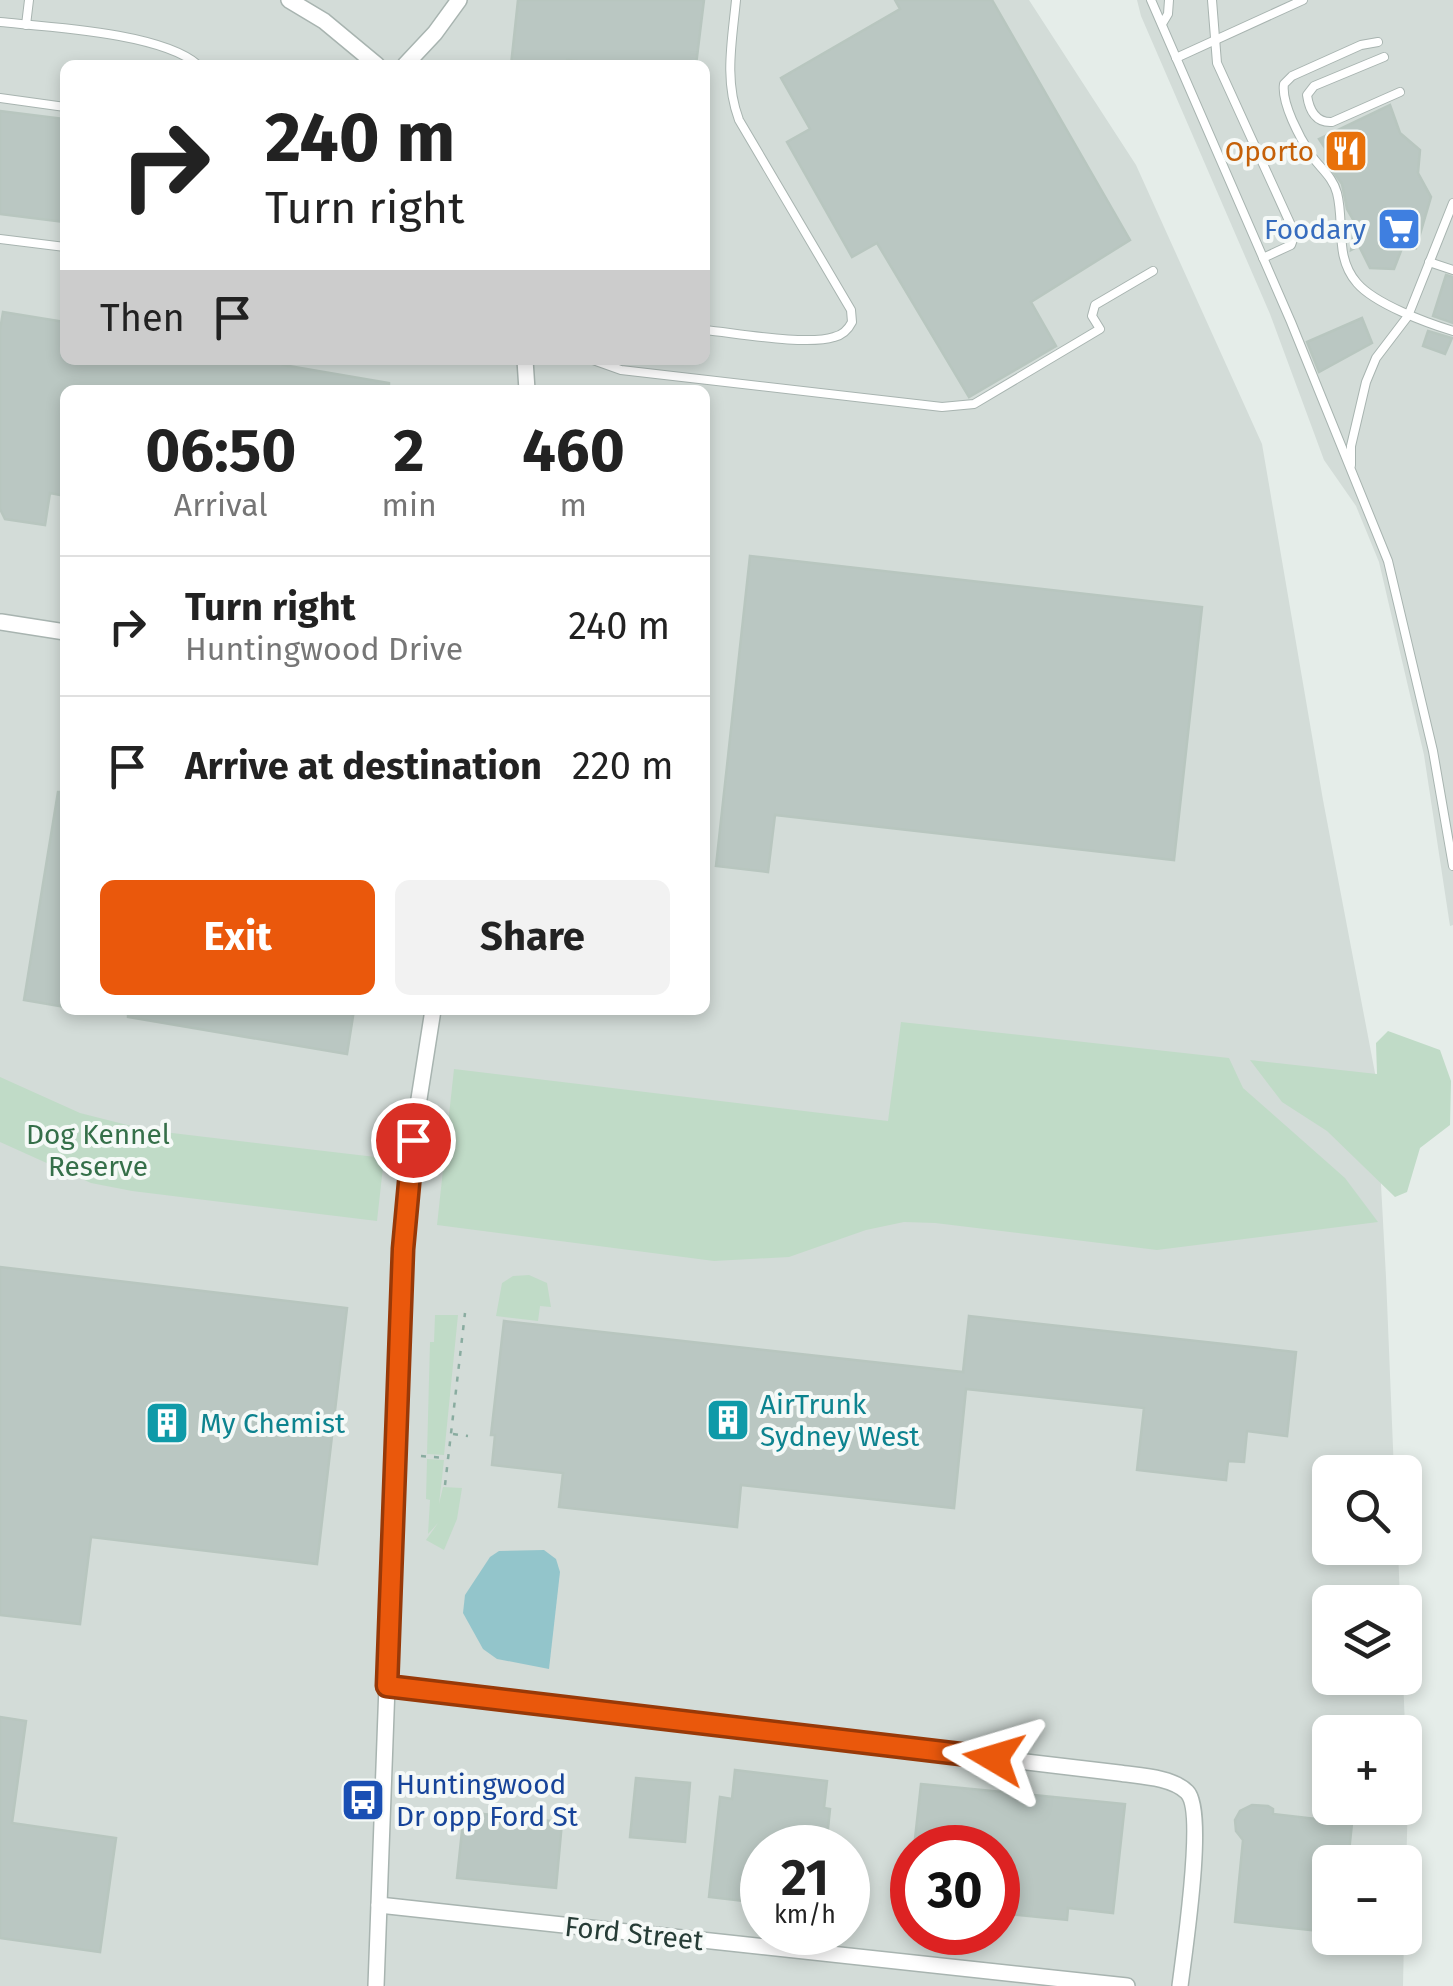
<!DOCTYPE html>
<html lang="en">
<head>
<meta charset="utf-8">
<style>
  body { margin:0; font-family:"Fira Sans",sans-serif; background:#f2f2f2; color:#222; height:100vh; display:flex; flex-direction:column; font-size:38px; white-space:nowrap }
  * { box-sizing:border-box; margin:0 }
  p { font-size:32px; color:#767676 }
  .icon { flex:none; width:55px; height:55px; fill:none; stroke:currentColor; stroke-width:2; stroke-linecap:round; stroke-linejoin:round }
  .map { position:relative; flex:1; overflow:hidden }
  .panel { position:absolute; left:60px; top:385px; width:650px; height:630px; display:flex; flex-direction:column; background:#fff; border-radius:15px; box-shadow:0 5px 15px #0003 }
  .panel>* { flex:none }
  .hud { position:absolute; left:60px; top:60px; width:650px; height:305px; border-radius:15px; box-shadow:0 5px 15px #0003; background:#fff; color:#222; overflow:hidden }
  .controls { position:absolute; left:1312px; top:1455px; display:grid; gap:20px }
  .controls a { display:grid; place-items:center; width:110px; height:110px; border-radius:15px; background:#fff; box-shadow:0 5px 15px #0003; font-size:50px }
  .speed { position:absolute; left:740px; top:1825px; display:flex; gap:20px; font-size:50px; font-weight:700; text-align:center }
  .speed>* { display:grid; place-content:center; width:130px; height:130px; border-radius:50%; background:#fff; box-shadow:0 5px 15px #0003; line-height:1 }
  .speed small { font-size:25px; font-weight:400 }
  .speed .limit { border:15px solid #d22; background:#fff; color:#111 }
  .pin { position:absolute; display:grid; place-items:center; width:85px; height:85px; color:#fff; margin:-42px; border:5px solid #fff; border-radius:50%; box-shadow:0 2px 10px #0007 }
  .me { position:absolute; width:110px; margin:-55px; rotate:277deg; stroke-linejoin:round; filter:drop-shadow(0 0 8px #0008) }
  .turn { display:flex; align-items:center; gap:35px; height:210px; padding:0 40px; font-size:45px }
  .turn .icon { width:130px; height:130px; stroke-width:2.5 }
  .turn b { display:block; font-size:70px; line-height:85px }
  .then { display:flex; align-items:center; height:95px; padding:0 40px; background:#0003; gap:20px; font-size:38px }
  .eta { display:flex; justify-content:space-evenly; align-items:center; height:170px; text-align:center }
  .eta b { font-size:60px; font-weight:700; line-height:70px }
  .action { display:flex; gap:20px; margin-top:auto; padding:20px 40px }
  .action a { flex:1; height:115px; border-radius:15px; background:#ea580c; color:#fff; font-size:40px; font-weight:700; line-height:115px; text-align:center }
  .action a+a { background:#f2f2f2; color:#222 }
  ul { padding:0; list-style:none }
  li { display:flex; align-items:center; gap:30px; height:140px; padding:0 40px; border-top:2px solid #e0e0e0 }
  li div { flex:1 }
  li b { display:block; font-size:38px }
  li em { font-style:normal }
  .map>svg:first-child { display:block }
  .built { fill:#d3dcd8; fill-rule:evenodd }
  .green { fill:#c0dbc7 }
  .water { fill:#93c5cb }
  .building { fill:#bac7c2; stroke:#b8c6bf; stroke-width:2.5 }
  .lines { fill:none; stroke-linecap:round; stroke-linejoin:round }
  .service-casing { stroke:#a8b4b0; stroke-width:10 }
  .minor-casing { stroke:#a8b4b0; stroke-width:18 }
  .path { stroke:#89aca0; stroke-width:2.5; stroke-dasharray:5 8; stroke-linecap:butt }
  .service { stroke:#fff; stroke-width:8 }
  .minor { stroke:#fff; stroke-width:15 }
  .route-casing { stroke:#983908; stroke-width:25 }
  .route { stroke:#ea580c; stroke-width:18 }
  .labels { text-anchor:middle; stroke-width:8; stroke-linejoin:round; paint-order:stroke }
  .food-label { font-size:28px; fill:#c56008; stroke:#f5f9f7; text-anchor:end }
  .shop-label { font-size:28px; fill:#366cbe; stroke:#f5f9f7; text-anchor:end }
  .park-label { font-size:28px; fill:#356f49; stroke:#f5f9f7 }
  .culture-label { font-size:28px; fill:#0d838f; stroke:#f5f9f7; text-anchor:start }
  .transit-label { font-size:28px; fill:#164399; stroke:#f5f9f7; text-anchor:start }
  .street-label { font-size:28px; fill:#263c36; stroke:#f5f9f7 }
</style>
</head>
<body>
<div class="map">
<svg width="1453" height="1986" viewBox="0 0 1453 1986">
  <rect width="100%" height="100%" fill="#e5ede9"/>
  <g class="built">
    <path d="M0,0h1029l107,165 126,279 61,356 52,273 11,204 8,195h-64v76h68l2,54h-70v76h73l5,120 -3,110v-46h-75v76h74l-1,48h-1403zM65,65h640v295h-640zM65,390h640v620h-640zM1330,1732h75v76h-75zM762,1848h86v84h-86zM912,1848h86v84h-86z"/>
    <polygon points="1137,0 1453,0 1453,925 1450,926 1424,755 1379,562 1356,506 1324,460 1270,314 1141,16"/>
  </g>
  <g class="green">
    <polygon points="901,1022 1229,1058 1243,1088 1345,1178 1378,1222 1157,1250 935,1223 904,1222 866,1230 789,1257 714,1261 437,1225 454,1069 888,1121"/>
    <polygon points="1388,1031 1440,1050 1451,1081 1450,1125 1420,1148 1407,1192 1395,1197 1327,1131 1282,1102 1250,1060 1377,1074 1376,1043"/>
    <polygon points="0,1077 80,1113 147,1130 384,1158 377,1221 132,1191 91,1183 0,1142"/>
    <polygon points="529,1275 547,1283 551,1307 540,1306 538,1321 496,1316 502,1283 513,1276"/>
    <polygon points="435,1315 458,1315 444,1455 427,1454 430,1342 434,1342"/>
    <polygon points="427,1459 444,1460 439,1504 443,1487 462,1488 457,1519 444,1550 426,1540 438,1523 428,1534 430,1500 426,1499"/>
  </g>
  <polygon class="water" points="544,1550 556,1559 560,1572 549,1669 497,1659 483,1649 463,1613 465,1595 490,1557 499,1551"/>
  <g class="building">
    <polygon points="518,0 704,0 696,65 608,65 567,60 566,65 511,65"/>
    <polygon points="895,0 992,0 1130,240 1031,302 1056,346 969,397 877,243 852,257 787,142 810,129 781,78 900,9"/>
    <polygon points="1390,105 1400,133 1420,150 1418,173 1431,197 1416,248 1404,243 1394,269 1370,268 1359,246 1351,250 1355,223 1347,209 1342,184 1325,160 1325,148 1319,139"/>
    <polygon points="0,111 65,119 65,222 0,214"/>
    <polygon points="1446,275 1453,277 1453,323 1433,316"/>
    <polygon points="3,312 65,322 65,360 284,360 283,365 389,383 389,390 65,390 65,496 50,493 45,525 5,519 0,509 0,330"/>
    <polygon points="1362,318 1372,343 1319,372 1307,342"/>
    <polygon points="1428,331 1452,338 1445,354 1423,346"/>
    <polygon points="750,556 1202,607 1174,860 775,815 768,872 716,866"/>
    <polygon points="58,792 65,792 65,1007 24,1000"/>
    <polygon points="128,1010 354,1010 347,1054 128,1017"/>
    <polygon points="0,1267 347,1308 317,1564 91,1537 80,1624 0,1615"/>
    <polygon points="969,1316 1296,1352 1287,1436 1247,1431 1244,1462 1228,1461 1226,1480 1137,1470 1144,1408 966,1389 954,1508 741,1485 737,1527 559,1507 563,1473 492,1465 495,1435 491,1435 504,1321 963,1372"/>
    <polygon points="0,1717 26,1721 12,1823 116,1838 100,1952 0,1938"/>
    <polygon points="735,1770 827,1781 824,1808 830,1809 826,1848 762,1848 762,1903 709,1897 720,1797 732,1799"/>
    <polygon points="636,1778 690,1783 685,1842 630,1837"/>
    <polygon points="921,1784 1125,1804 1113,1913 1068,1908 1067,1920 998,1913 998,1848 914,1848"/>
    <polygon points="1252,1805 1268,1806 1273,1809 1273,1814 1352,1823 1348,1862 1330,1862 1330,1932 1235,1922 1243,1840 1236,1831 1235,1820 1240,1811"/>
    <polygon points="464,1812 562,1822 556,1888 457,1878"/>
  </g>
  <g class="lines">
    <defs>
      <g id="service">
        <polyline points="1151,0 1291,322 1388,561 1433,751 1453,866"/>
        <polyline points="1212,0 1217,63 1295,234 1291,245 1263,258"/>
        <path d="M0,22c50,5 162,11 198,43"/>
        <polyline points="1162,24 1168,14 1169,0"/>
        <polyline points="26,25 29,0"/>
        <path d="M1378,42l-17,3 -69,31 -8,8c-3,19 16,54 27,71 9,13 22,22 26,38 8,30 -3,64 20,90 18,21 70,40 96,48"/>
        <path d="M1384,57l-70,29 -7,9c2,14 8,28 25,27l68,-30"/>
        <polyline points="1176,58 1303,0"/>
        <polyline points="0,98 65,107"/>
        <polyline points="0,239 65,247"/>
        <polyline points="1429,262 1453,270"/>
        <path d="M705,330c31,3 102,16 129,7 9,-2 14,-7 18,-15l-1,-12 -112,-190c-15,-40 -7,-78 -3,-120"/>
        <polyline points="593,360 621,370 942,407 974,404 1100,329 1092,316 1095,305 1153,271"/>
        <polyline points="1351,465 1351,446 1366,382 1376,358 1408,316 1453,203"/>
      </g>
      <g id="minor">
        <polyline points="289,0 324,21 377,65"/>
        <polyline points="405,65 435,33 459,0"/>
        <polyline points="525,360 527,390"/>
        <polyline points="1,622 65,632"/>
        <path d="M387,1686l732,87c20,3 53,4 68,19 19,19 -3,161 -7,194"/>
        <polyline points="379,1905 1127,1986"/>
        <polyline points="376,1986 403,1249 416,1118 433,1010"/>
      </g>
    </defs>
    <use href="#service" class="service-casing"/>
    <use href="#minor" class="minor-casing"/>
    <g class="path">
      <polyline points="453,1434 468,1436"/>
      <polyline points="421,1456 447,1458"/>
      <polyline points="445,1485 465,1313"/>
    </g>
    <use href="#service" class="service"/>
    <use href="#minor" class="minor"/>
  </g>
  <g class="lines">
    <defs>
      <polyline id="route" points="413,1140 403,1249 387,1686 994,1758"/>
    </defs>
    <use href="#route" class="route-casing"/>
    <use href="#route" class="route"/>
  </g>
  <defs>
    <symbol id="restaurant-square" viewBox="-11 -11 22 22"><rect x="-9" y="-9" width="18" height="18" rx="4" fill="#e8710a" stroke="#f5f9f7"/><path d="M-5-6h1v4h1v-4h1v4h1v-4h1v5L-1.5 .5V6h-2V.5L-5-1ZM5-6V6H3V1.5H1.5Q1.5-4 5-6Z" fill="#fff"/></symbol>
    <symbol id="supermarket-square" viewBox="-11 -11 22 22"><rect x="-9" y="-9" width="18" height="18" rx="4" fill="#3f7fe0" stroke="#f5f9f7"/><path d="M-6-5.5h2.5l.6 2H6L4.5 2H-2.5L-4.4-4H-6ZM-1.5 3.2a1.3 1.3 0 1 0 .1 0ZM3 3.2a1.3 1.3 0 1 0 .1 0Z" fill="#fff"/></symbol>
    <symbol id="building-square" viewBox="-11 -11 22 22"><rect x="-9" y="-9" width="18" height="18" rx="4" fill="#0f9aa8" stroke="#f5f9f7"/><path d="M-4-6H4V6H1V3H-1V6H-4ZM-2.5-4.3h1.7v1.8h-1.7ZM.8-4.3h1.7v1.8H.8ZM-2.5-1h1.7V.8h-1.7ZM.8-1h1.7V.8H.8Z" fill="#fff"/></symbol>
    <symbol id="bus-square" viewBox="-11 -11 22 22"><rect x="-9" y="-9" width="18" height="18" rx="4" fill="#1a4fb4" stroke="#f5f9f7"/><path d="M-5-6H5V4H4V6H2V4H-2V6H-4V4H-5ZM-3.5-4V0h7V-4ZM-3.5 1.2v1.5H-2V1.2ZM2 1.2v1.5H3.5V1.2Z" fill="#fff"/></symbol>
  </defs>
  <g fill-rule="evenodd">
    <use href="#restaurant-square" x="1321" y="126" width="50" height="50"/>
    <use href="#supermarket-square" x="1374" y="204" width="50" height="50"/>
    <use href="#building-square" x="703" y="1395" width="50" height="50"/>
    <use href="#building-square" x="142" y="1398" width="50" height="50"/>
    <use href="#bus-square" x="338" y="1775" width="50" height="50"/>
  </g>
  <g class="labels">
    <g class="food-label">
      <text x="1314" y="161">Oporto</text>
    </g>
    <g class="shop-label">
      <text x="1366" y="239">Foodary</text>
    </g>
    <g class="park-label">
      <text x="98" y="1144">Dog Kennel<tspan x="98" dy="32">Reserve</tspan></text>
    </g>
    <g class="culture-label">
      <text x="760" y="1414">AirTrunk<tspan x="760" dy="32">Sydney West</tspan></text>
      <text x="200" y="1433">My Chemist</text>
    </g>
    <g class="transit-label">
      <text x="396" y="1794">Huntingwood<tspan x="396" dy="32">Dr opp Ford St</tspan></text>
    </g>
    <g class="street-label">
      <text transform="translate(634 1933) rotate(6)" y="10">Ford Street</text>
    </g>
  </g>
</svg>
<div class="controls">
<a><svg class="icon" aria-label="search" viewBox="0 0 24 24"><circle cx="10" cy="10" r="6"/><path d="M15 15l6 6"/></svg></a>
<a><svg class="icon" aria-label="layers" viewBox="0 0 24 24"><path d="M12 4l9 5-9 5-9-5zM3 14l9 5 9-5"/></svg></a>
<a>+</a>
<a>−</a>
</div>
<div class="speed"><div>21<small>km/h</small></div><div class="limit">30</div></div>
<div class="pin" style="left:413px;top:1140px;background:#d93025"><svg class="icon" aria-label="arrive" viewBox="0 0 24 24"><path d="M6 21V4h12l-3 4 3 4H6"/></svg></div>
<svg class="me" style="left:994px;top:1758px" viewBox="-20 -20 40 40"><path d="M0-17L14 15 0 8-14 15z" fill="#ea580c" stroke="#fff" stroke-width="4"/></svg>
<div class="hud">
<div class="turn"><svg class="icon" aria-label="right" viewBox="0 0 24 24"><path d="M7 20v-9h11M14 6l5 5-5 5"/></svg><div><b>240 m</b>Turn right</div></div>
<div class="then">Then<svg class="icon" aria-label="arrive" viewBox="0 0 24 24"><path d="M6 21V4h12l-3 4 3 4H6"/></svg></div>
</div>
<section class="panel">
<div class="eta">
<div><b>06:50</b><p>Arrival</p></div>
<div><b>2</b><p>min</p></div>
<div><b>460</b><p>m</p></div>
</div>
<ul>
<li><svg class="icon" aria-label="right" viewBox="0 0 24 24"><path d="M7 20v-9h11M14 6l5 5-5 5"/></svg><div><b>Turn right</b><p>Huntingwood Drive</p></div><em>240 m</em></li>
<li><svg class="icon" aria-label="arrive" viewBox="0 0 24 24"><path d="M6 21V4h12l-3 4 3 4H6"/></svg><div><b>Arrive at destination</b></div><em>220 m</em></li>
</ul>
<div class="action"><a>Exit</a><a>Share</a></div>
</section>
</div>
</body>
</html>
